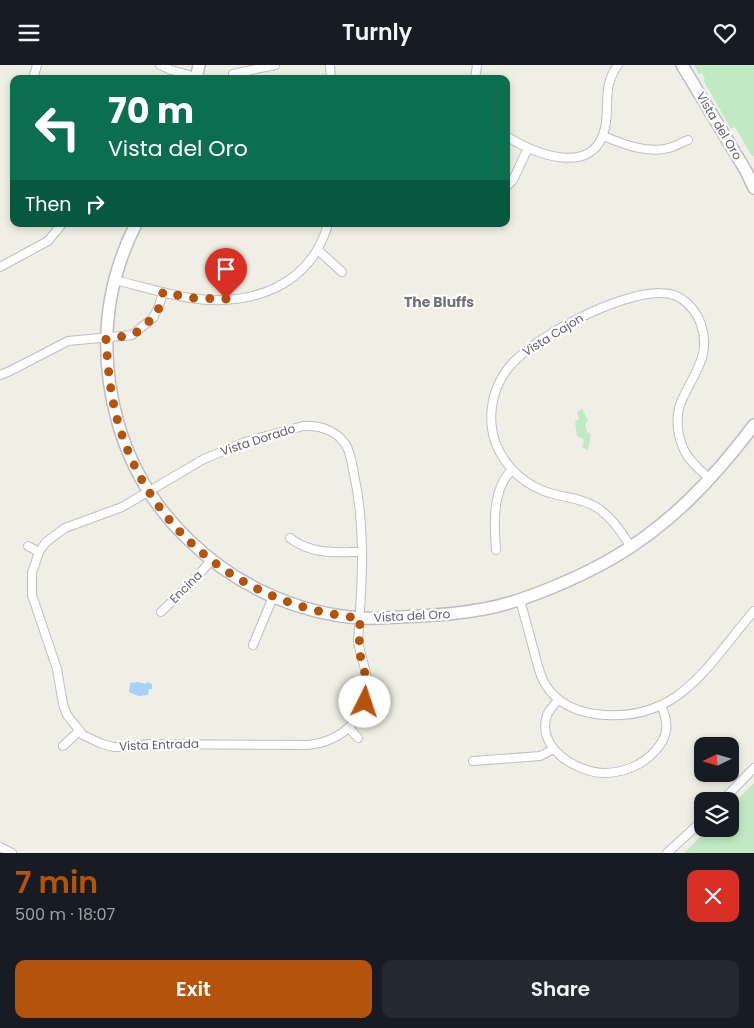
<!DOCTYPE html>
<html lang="en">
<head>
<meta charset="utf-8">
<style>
  body { margin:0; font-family:Poppins,sans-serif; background:#242831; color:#f1f3f6; height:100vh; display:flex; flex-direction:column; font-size:19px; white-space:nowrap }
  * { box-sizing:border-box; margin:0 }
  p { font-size:16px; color:#9ea1a6 }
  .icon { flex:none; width:28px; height:28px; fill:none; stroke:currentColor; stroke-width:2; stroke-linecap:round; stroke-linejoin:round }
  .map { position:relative; height:788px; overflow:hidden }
  .sheet { display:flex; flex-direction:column; background:#171b24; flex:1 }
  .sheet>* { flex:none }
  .banner { position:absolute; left:10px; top:10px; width:500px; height:152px; border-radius:10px; box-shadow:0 2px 8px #0003; background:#0b6e4f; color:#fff; overflow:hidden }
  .needle { width:32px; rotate:265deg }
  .fabs { position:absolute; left:694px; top:672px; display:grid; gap:10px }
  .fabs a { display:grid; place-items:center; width:45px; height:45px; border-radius:10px; background:#171b24; box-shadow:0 2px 8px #0003; font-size:25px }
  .pin { position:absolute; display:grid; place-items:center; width:42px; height:42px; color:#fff; margin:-51px -21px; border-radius:50% 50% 50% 0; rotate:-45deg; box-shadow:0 0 5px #0007 }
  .pin .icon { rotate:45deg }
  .me { position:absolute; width:55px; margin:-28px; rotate:4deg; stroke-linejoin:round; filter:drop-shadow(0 0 4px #0008) }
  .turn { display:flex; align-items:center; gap:18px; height:105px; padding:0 15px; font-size:22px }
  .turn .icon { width:65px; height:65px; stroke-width:2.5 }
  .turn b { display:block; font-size:35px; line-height:42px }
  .then { display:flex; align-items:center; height:48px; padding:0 15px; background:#0003; gap:10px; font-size:19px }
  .round { display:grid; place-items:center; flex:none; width:52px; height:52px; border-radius:10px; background:#242831 }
  .summary { display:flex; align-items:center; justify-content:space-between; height:85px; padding:0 15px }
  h1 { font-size:30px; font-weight:600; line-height:38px; color:#b45309 }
  .cta { display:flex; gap:10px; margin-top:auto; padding:10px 15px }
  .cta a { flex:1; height:58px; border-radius:10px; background:#b45309; color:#fff; font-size:20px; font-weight:600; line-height:58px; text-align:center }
  .cta a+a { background:#242831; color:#f1f3f6 }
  header { display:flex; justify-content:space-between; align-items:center; height:65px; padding:0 15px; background:#171b24; font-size:22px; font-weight:600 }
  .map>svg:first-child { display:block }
  .green { fill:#c1e9c4 }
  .water { fill:#a7d0ff }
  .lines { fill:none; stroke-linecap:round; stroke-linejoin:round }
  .street-casing { stroke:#bdbec5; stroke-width:10 }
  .secondary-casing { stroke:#bbbdc4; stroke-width:14 }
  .street { stroke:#fff; stroke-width:8 }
  .secondary { stroke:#fff; stroke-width:11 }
  .route { stroke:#b45309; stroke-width:9; stroke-dasharray:0 16.2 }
  .labels { text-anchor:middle; stroke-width:4.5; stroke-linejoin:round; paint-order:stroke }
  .street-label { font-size:12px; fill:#5d6067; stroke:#fff }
  .neighbourhood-label { font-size:14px; font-weight:bold; fill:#6e7279; stroke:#fff }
</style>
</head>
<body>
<header><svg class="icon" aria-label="menu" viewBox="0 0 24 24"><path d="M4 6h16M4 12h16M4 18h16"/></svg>Turnly<svg class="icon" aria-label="heart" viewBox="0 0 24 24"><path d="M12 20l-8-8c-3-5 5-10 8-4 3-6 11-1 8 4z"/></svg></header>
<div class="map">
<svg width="754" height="788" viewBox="0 0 754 788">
  <rect width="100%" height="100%" fill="#f0efe5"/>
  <g class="green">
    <polygon points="694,0 754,0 754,91 752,91 735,62 731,64 703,15 705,14 702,8 699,9"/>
    <polygon points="582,343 588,356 585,359 587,367 591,369 588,385 582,383 584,377 583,374 577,371 575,357 579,354 577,348"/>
    <polygon points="754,718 754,788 684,788 708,764 730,764 730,742"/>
  </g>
  <polygon class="water" points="138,617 146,619 146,617 152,619 152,624 149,624 148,630 138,631 129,627 130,618"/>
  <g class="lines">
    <defs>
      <g id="street">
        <polyline points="160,0 171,5 196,12"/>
        <polyline points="330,0 331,14"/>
        <polyline points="233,9 275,0"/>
        <polyline points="33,14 37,0"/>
        <polyline points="475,14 477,0"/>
        <path d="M506,71c29,18 88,42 99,-8 5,-23 -3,-42 13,-63"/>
        <path d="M603,71c20,8 44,18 66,12 7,-2 13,-6 19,-8"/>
        <polyline points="506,122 513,115 528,83"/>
        <polyline points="318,185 342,207"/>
        <polyline points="0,202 48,176 62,159"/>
        <path d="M115,215c25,6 50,14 75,18 61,9 120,-11 138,-74"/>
        <polyline points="0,310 10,306 68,276 132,270 153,253 159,241 163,227"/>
        <path d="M303,361c18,-1 33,4 43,19 5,9 6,20 8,29 12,56 8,112 4,167 2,13 7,25 9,38 4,37 -25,63 -60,66l-159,-1 -22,3h-12l-12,-3 -19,-9 -16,-20 -4,-11 -6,-35 -25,-74v-22l7,-21 7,-10 19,-14 57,-21 82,-48 41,-17z"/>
        <path d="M290,473c22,17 46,14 72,14"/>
        <polyline points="28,481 39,487"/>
        <path d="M631,482c-10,-15 -19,-30 -35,-40 -13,-8 -27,-9 -43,-13 -26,-7 -47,-25 -57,-50 -9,-24 -5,-52 10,-73 23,-33 114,-79 155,-78 10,0 20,4 27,11 16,15 20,40 12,59 -6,16 -16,29 -21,45 -3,14 -1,30 6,44 6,11 16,19 25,27"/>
        <path d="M496,485c-2,-27 -4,-61 16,-80"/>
        <path d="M520,535c5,17 9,34 14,51 3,11 5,23 11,33 11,18 29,27 50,30 84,11 112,-49 159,-103"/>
        <polyline points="161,547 198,511 211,495"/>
        <polyline points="253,580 273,532"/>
        <path d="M558,635c-4,5 -8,9 -11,15 -11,33 29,57 57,58 19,0 39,-8 51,-22 14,-15 14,-28 6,-46"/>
        <polyline points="349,663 358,673"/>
        <polyline points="63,681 79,666"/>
        <polyline points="473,696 540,691 554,684"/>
        <polyline points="722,736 754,703"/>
        <polyline points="0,782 12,788"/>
        <polyline points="667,788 702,756"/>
      </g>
      <g id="secondary">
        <polyline points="682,0 746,106 754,123"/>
        <polyline points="196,14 199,0"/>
        <path d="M136,159c-32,63 -37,131 -18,199 13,45 38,86 72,118 45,44 106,72 169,77 20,1 40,-1 60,-2 22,-1 43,-3 65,-7 39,-7 94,-31 129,-51 58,-34 101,-80 141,-133"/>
      </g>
    </defs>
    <use href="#street" class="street-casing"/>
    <use href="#secondary" class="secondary-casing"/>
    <use href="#street" class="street"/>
    <use href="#secondary" class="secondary"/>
  </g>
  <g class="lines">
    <path class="route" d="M226,234l-36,-1 -27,-6 -3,14 -6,11 -17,15 -5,3 -26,4c2,32 5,63 15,93 35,107 129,175 239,186l-1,33 8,30 -2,21"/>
  </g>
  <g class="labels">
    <g class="street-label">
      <text transform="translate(719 61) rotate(59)" y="4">Vista del Oro</text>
      <text transform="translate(553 270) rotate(-32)" y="4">Vista Cajon</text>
      <text transform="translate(258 375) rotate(-18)" y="4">Vista Dorado</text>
      <text transform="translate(186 522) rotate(-45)" y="4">Encina</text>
      <text transform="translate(412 551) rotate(-3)" y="4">Vista del Oro</text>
      <text transform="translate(159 680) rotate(-2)" y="4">Vista Entrada</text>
    </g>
    <g class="neighbourhood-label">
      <text x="439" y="242">The Bluffs</text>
    </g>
  </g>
</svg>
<div class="fabs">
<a><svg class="needle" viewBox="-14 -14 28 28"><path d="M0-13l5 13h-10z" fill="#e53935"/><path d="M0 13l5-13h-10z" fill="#9ea1a6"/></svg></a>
<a><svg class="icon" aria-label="layers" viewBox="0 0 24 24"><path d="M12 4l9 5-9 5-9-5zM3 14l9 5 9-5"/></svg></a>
</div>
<div class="pin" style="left:226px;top:234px;background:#d93025"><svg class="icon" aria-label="arrive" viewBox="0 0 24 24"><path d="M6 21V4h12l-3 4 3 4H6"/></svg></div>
<svg class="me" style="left:365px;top:637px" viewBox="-20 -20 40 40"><circle r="19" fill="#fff"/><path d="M0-13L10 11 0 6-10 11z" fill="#b45309"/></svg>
<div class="banner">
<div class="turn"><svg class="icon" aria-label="left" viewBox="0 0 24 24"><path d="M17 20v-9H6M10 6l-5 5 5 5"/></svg><div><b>70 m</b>Vista del Oro</div></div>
<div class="then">Then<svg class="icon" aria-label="right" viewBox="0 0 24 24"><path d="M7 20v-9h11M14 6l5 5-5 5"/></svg></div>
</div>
</div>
<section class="sheet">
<div class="summary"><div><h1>7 min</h1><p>500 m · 18:07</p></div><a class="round" style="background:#d93025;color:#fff"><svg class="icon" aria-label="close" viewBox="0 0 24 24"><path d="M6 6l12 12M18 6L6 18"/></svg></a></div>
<div class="cta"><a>Exit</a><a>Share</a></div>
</section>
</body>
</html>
